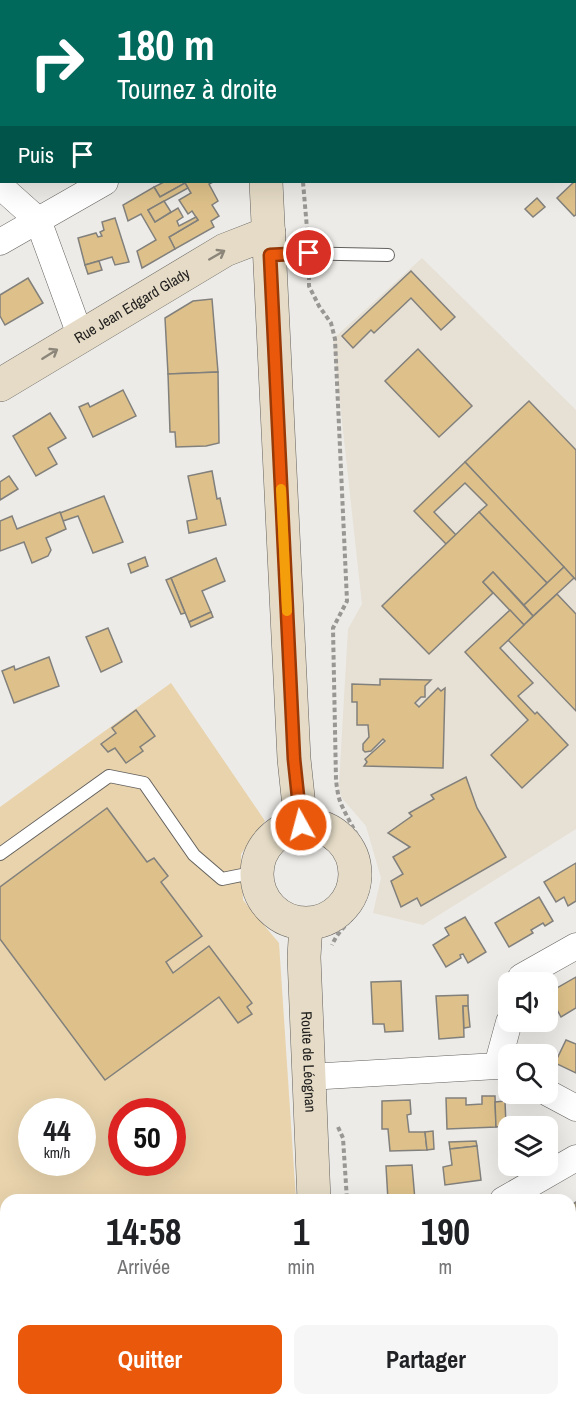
<!DOCTYPE html>
<html lang="fr">
<head>
<meta charset="utf-8">
<style>
  body { margin:0; font-family:"Archivo Narrow",sans-serif; background:#f6f6f6; color:#202124; height:100vh; display:flex; flex-direction:column; font-size:22px; white-space:nowrap }
  * { box-sizing:border-box; margin:0 }
  p { font-size:20px; color:#757577 }
  .icon { flex:none; width:33px; height:33px; fill:none; stroke:currentColor; stroke-width:2; stroke-linecap:round; stroke-linejoin:round }
  .map { position:relative; flex:1; overflow:hidden }
  .panel { position:absolute; left:0px; top:1194px; width:576px; height:212px; display:flex; flex-direction:column; background:#fff; border-radius:18px 18px 0 0; box-shadow:0 6px 24px #0002 }
  .panel>* { flex:none }
  .guide { position:absolute; left:0px; top:0px; width:576px; height:183px; box-shadow:0 6px 24px #0002; background:#00695c; color:#fff; overflow:hidden }
  .fabs { position:absolute; left:498px; top:972px; display:grid; gap:12px }
  .fabs a { display:grid; place-items:center; width:60px; height:60px; border-radius:12px; background:#fff; box-shadow:0 6px 24px #0002; font-size:30px }
  .speed { position:absolute; left:18px; top:1098px; display:flex; gap:12px; font-size:30px; font-weight:700; text-align:center }
  .speed>* { display:grid; place-content:center; width:78px; height:78px; border-radius:50%; background:#fff; box-shadow:0 6px 24px #0002; line-height:1 }
  .speed small { font-size:15px; font-weight:400 }
  .speed .limit { border:9px solid #d22; background:#fff; color:#111 }
  .pin { position:absolute; display:grid; place-items:center; width:51px; height:51px; color:#fff; margin:-26px; border:3px solid #fff; border-radius:50%; box-shadow:0 2px 6px #0007 }
  .me { position:absolute; width:66px; margin:-33px; rotate:353deg; stroke-linejoin:round; filter:drop-shadow(0 0 4px #0008) }
  .turn { display:flex; align-items:center; gap:21px; height:126px; padding:0 18px; font-size:27px }
  .turn .icon { width:78px; height:78px; stroke-width:2.5 }
  .turn b { display:block; font-size:42px; line-height:51px }
  .then { display:flex; align-items:center; height:57px; padding:0 18px; background:#0003; gap:12px; font-size:22px }
  .eta { display:flex; justify-content:space-evenly; align-items:center; height:102px; text-align:center }
  .eta b { font-size:36px; font-weight:700; line-height:42px }
  .cta { display:flex; gap:12px; margin-top:auto; padding:12px 18px }
  .cta a { flex:1; height:69px; border-radius:12px; background:#ea580c; color:#fff; font-size:24px; font-weight:700; line-height:69px; text-align:center }
  .cta a+a { background:#f6f6f6; color:#202124 }
  .map>svg:first-child { display:block }
  .built { fill:#e6e0d5 }
  .green { fill:#e8d3ac; fill-rule:evenodd }
  .building { fill:#dec18a; stroke:#82807c; stroke-width:1.5 }
  .lines { fill:none; stroke-linecap:round; stroke-linejoin:round }
  .lane-casing { stroke:#63615e; stroke-width:14 }
  .street-casing { stroke:#63615e; stroke-width:27 }
  .secondary-casing { stroke:#63615e; stroke-width:34 }
  .path { stroke:#999794; stroke-width:4; stroke-dasharray:4.5 3; stroke-linecap:butt }
  .lane { stroke:#fff; stroke-width:12 }
  .street { stroke:#fff; stroke-width:26 }
  .secondary { stroke:#e5dbc6; stroke-width:33 }
  .oneway { stroke:#8c867a }
  .route-casing { stroke:#983908; stroke-width:15 }
  .route { stroke:#ea580c; stroke-width:10 }
  .slow { stroke:#f59e0b; stroke-width:10 }
  .labels { text-anchor:middle; stroke-width:4.5; stroke-linejoin:round; paint-order:stroke }
  .street-label { font-size:15px; fill:#1f1e1d; stroke:#fbf9f5 }
</style>
</head>
<body>
<div class="map">
<svg width="576" height="1405" viewBox="0 0 576 1405">
  <rect width="100%" height="100%" fill="#edebe7"/>
  <polygon class="built" points="422,258 576,410 576,829 423,925 373,913 381,878 366,826 341,797 339,785 348,629 362,604 333,339"/>
  <path class="green" d="M171,683l94,138 -24,33 2,46 36,43 17,257h-290v200h304v5h-310v-598zM32,1112h50v50h-50zM122,1112h50v50h-50z"/>
  <g class="building">
    <polygon points="576,180 576,215 574,216 557,198"/>
    <polygon points="164,182 213,182 209,184 218,201 212,205 219,216 211,221 214,227 175,249 169,237 198,220 192,211 188,214 179,200 191,193 185,183 160,197 154,187"/>
    <polygon points="185,183 188,188 148,210 155,222 178,208 183,217 177,221 179,226 196,217 198,220 169,237 175,249 142,268 137,251 156,240 141,214 128,221 123,205 154,187 160,197"/>
    <polygon points="537,198 545,207 533,217 525,209"/>
    <polygon points="164,201 171,212 155,222 148,210"/>
    <polygon points="115,218 129,262 115,265 112,257 85,265 78,238 96,233 98,237 102,236 100,232 104,230 102,222"/>
    <polygon points="99,261 102,270 88,274 85,265"/>
    <polygon points="411,271 455,317 441,330 411,298 374,333 371,330 353,348 342,336"/>
    <polygon points="28,278 43,303 5,325 0,316 0,295"/>
    <polygon points="212,299 218,372 168,374 165,318 193,301"/>
    <polygon points="418,349 472,406 439,437 385,381"/>
    <polygon points="218,372 219,443 206,446 176,447 175,432 170,432 168,374"/>
    <polygon points="123,390 136,416 93,437 79,407 88,403 90,407"/>
    <polygon points="529,401 576,450 576,580 465,462"/>
    <polygon points="50,413 66,438 48,448 57,464 36,476 13,436"/>
    <polygon points="465,462 564,567 547,583 479,512 487,505 465,483 434,512 456,535 446,544 414,511"/>
    <polygon points="212,471 217,499 220,498 226,525 189,533 187,521 197,519 188,476"/>
    <polygon points="9,476 18,489 0,500 0,482"/>
    <polygon points="104,496 123,542 93,553 78,516 63,521 60,513"/>
    <polygon points="60,512 66,529 46,538 51,550 48,556 32,563 24,542 0,551 0,521 12,516 17,529"/>
    <polygon points="479,512 547,583 524,605 493,572 483,582 493,593 429,654 382,606"/>
    <polygon points="145,557 148,566 131,573 128,564"/>
    <polygon points="216,558 225,581 202,591 211,612 189,622 171,578"/>
    <polygon points="564,567 574,578 533,616 524,605"/>
    <polygon points="493,572 533,616 524,625 483,582"/>
    <polygon points="171,578 185,613 181,614 166,580"/>
    <polygon points="557,594 576,614 576,711 508,640"/>
    <polygon points="510,610 524,625 500,648 533,683 518,696 535,714 537,712 568,745 522,788 491,755 528,720 465,652"/>
    <polygon points="211,612 213,617 191,627 189,622"/>
    <polygon points="108,628 122,662 101,672 86,637"/>
    <polygon points="49,657 59,686 14,703 2,671 14,666 15,670"/>
    <polygon points="380,679 431,680 425,686 425,697 421,697 415,703 419,707 438,688 441,691 445,688 443,768 364,766 367,762 365,759 385,741 383,739 371,751 365,752 363,750 363,744 369,737 368,725 357,725 357,702 352,702 352,684 380,685"/>
    <polygon points="136,710 155,736 140,747 143,751 126,763 115,748 108,752 101,744 116,733 112,728"/>
    <polygon points="466,777 477,808 506,857 421,906 417,898 401,907 391,881 403,874 393,857 410,847 388,833 412,816 409,813 434,799 431,795"/>
    <polygon points="107,808 147,862 154,858 168,876 161,882 202,936 166,962 173,973 209,946 252,1003 247,1007 252,1014 238,1023 219,997 105,1080 0,939 0,887"/>
    <polygon points="576,863 576,901 568,906 564,897 556,902 544,882"/>
    <polygon points="539,897 553,921 545,926 543,923 531,930 533,933 509,947 495,923"/>
    <polygon points="465,917 486,952 468,963 463,954 460,955 461,958 446,967 433,945 449,935 445,928"/>
    <polygon points="576,977 576,1008 561,1017 548,993"/>
    <polygon points="401,981 403,1031 385,1032 384,1024 373,1024 371,982"/>
    <polygon points="468,995 468,1006 463,1006 464,1037 439,1039 436,996"/>
    <polygon points="463,1006 468,1006 470,1027 464,1028"/>
    <polygon points="566,1040 576,1044 576,1073 555,1063"/>
    <polygon points="482,1096 495,1096 496,1127 447,1129 446,1098 466,1098 466,1105 482,1104"/>
    <polygon points="410,1100 411,1114 407,1115 409,1132 425,1132 427,1150 390,1151 388,1129 382,1129 382,1101"/>
    <polygon points="505,1101 506,1126 496,1127 495,1102"/>
    <polygon points="433,1131 434,1149 427,1150 425,1132"/>
    <polygon points="476,1141 477,1146 450,1149 449,1142"/>
    <polygon points="477,1146 481,1180 445,1185 443,1167 452,1165 450,1149"/>
    <polygon points="412,1165 415,1200 388,1200 386,1166"/>
    <polygon points="576,1202 576,1233 570,1236 570,1206"/>
    <polygon points="570,1381 576,1390 576,1398 573,1400 575,1405 547,1405 543,1400 570,1400"/>
    <rect x="72" y="1400" width="102" height="5"/>
  </g>
  <g class="lines">
    <defs>
      <g id="lane">
        <polyline points="271,255 293,253 388,255"/>
        <polyline points="0,854 109,776 144,783 194,855 222,879 257,872"/>
      </g>
      <g id="street">
        <polyline points="84,0 84,2"/>
        <polyline points="114,2 119,0"/>
        <polyline points="574,97 576,98"/>
        <polyline points="0,186 38,220 80,335"/>
        <polyline points="0,242 105,182"/>
        <polyline points="519,982 521,977 576,946"/>
        <polyline points="308,1077 497,1066 509,1022"/>
        <polyline points="548,1093 576,1108"/>
        <polyline points="503,1200 576,1158"/>
      </g>
      <g id="secondary">
        <polyline points="249,0 250,2"/>
        <polyline points="367,2 371,0"/>
        <polyline points="266,182 294,759 301,825"/>
        <path id="s1" d="M0,385l225,-135 44,-17"/>
        <circle cx="306" cy="874" r="49"/>
        <path id="s2" d="M306,924l-2,33 10,243"/>
        <polyline points="324,1400 325,1405"/>
      </g>
    </defs>
    <use href="#lane" class="lane-casing"/>
    <use href="#street" class="street-casing"/>
    <use href="#secondary" class="secondary-casing"/>
    <g class="path">
      <polyline points="280,0 287,2"/>
      <polyline points="464,0 465,2"/>
      <polyline points="303,2 303,0"/>
      <polyline points="312,2 318,0"/>
      <polyline points="303,182 308,240"/>
      <path d="M309,268v18l10,20 12,17 4,16 12,262 -14,27 3,152c1,8 2,18 6,26 15,33 38,57 22,95 -8,17 -25,27 -32,44"/>
      <polyline points="338,1127 343,1138 347,1200"/>
      <polyline points="365,1400 368,1405"/>
      <polyline points="475,1400 479,1405"/>
      <polyline points="370,1405 373,1400"/>
    </g>
    <use href="#lane" class="lane"/>
    <use href="#street" class="street"/>
    <use href="#secondary" class="secondary"/>
  </g>
  <defs><path id="oneway-shaft" d="M-6 0H5M1.5-3L5.5 0L1.5 3" fill="none" stroke-width="1.6" stroke-linecap="round" stroke-linejoin="round" transform="scale(1.5)"/></defs>
  <g class="oneway">
    <use href="#oneway-shaft" transform="translate(217 255) rotate(-30)"/>
    <use href="#oneway-shaft" transform="translate(50 354) rotate(-32)"/>
  </g>
  <g class="lines">
    <defs>
      <polyline id="route" points="301,825 294,759 270,255 309,253"/>
    </defs>
    <use href="#route" class="route-casing"/>
    <use href="#route" class="route"/>
    <polyline class="slow" points="281,489 287,611"/>
  </g>
  <g class="labels">
    <g class="street-label">
      <text dy="5" stroke="none"><textPath href="#s1" startOffset="154">Rue Jean Edgard Glady</textPath></text>
      <text dy="5" stroke="none"><textPath href="#s2" startOffset="138">Route de Léognan</textPath></text>
    </g>
  </g>
</svg>
<div class="fabs">
<a><svg class="icon" aria-label="sound" viewBox="0 0 24 24"><path d="M4 9h4l5-4v14l-5-4H4zM17 9q2 3 0 6"/></svg></a>
<a><svg class="icon" aria-label="search" viewBox="0 0 24 24"><circle cx="10" cy="10" r="6"/><path d="M15 15l6 6"/></svg></a>
<a><svg class="icon" aria-label="layers" viewBox="0 0 24 24"><path d="M12 4l9 5-9 5-9-5zM3 14l9 5 9-5"/></svg></a>
</div>
<div class="speed"><div>44<small>km/h</small></div><div class="limit">50</div></div>
<div class="pin" style="left:309px;top:253px;background:#d93025"><svg class="icon" aria-label="arrive" viewBox="0 0 24 24"><path d="M6 21V4h12l-3 4 3 4H6"/></svg></div>
<svg class="me" style="left:301px;top:825px" viewBox="-20 -20 40 40"><circle r="17" fill="#ea580c" stroke="#fff" stroke-width="3"/><path d="M0-11L8 9 0 5-8 9z" fill="#fff"/></svg>
<div class="guide">
<div class="turn"><svg class="icon" aria-label="right" viewBox="0 0 24 24"><path d="M7 20v-9h11M14 6l5 5-5 5"/></svg><div><b>180 m</b>Tournez à droite</div></div>
<div class="then">Puis<svg class="icon" aria-label="arrive" viewBox="0 0 24 24"><path d="M6 21V4h12l-3 4 3 4H6"/></svg></div>
</div>
<section class="panel">
<div class="eta">
<div><b>14:58</b><p>Arrivée</p></div>
<div><b>1</b><p>min</p></div>
<div><b>190</b><p>m</p></div>
</div>
<div class="cta"><a>Quitter</a><a>Partager</a></div>
</section>
</div>
</body>
</html>
